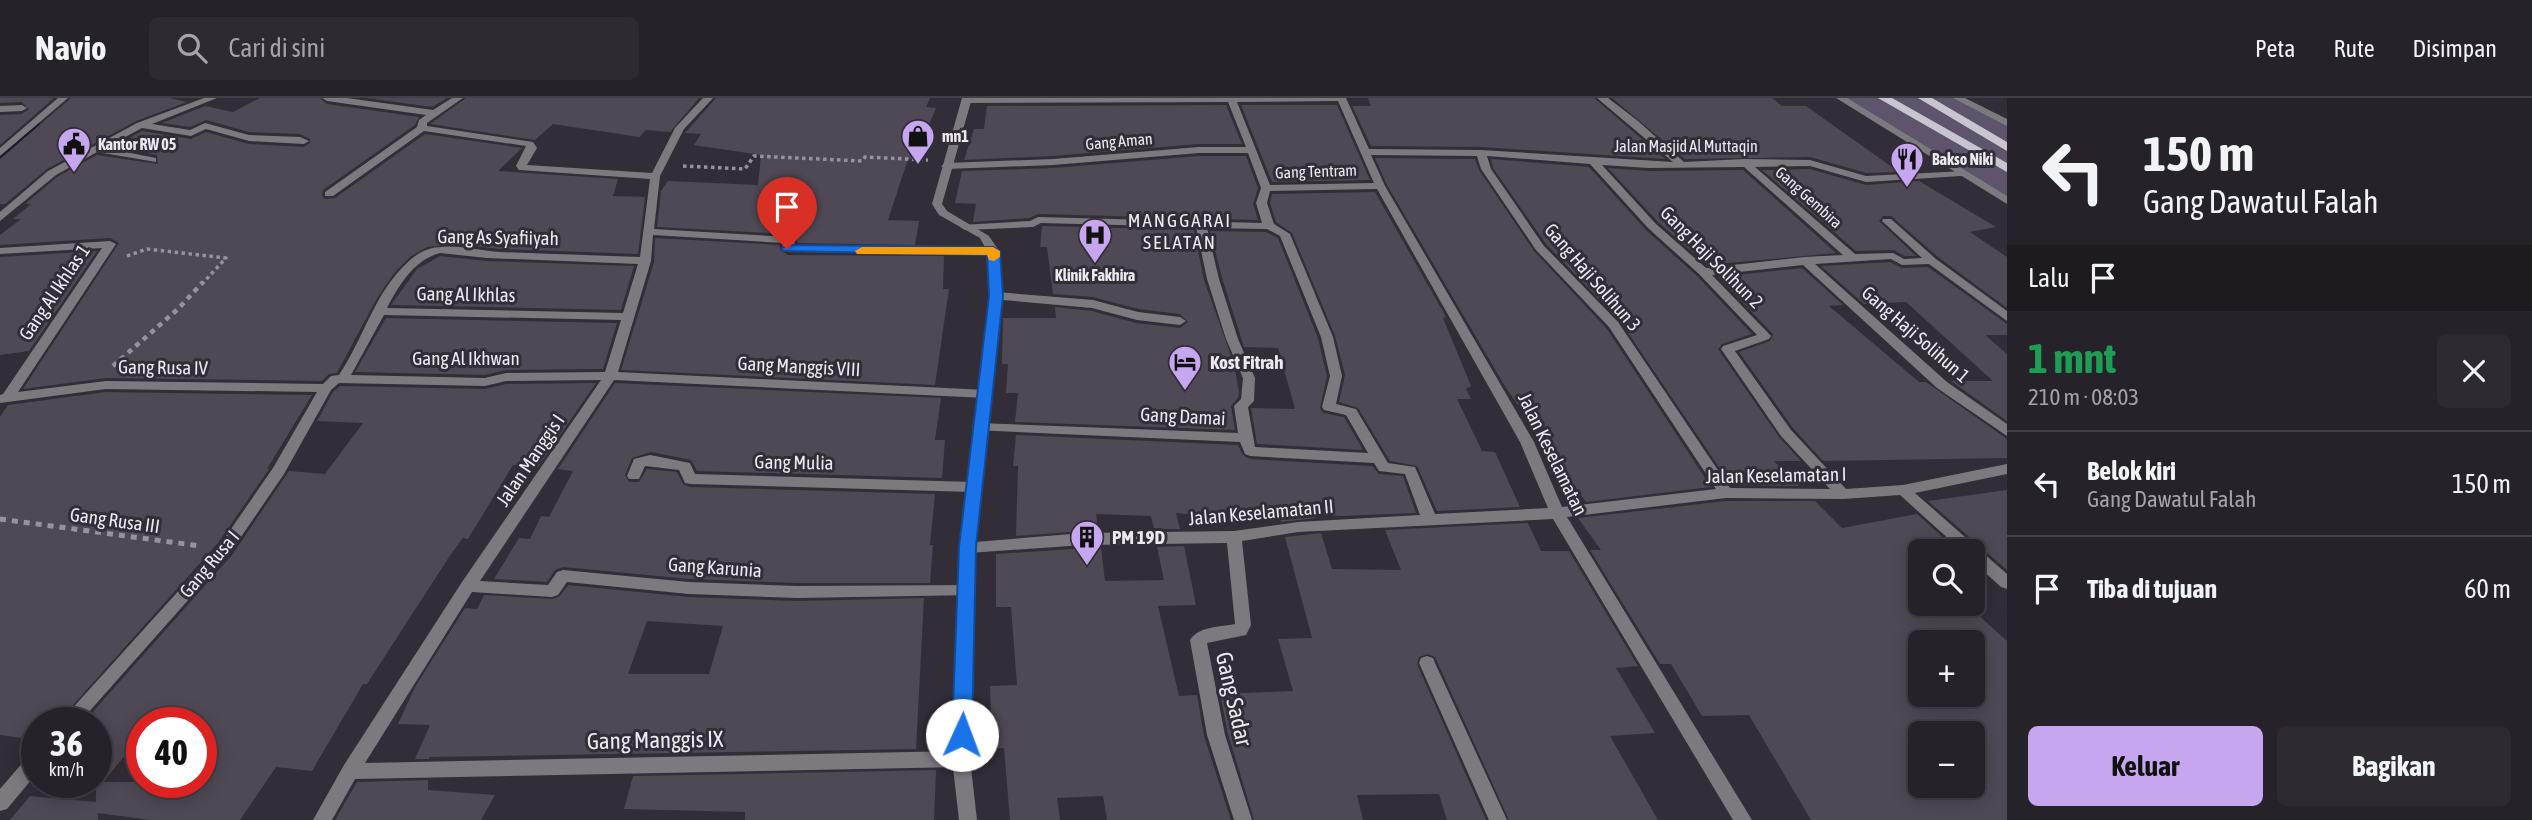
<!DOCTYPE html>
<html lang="id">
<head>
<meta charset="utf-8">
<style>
  body { margin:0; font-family:"Asap Condensed",sans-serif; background:#2e2a31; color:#f1f3f6; height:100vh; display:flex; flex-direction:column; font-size:26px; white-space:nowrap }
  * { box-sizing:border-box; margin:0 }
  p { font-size:23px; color:#a4a4a8 }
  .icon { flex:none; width:38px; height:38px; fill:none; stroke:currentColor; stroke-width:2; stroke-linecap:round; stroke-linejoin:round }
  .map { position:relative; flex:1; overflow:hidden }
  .sheet { display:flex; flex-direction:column; background:#262229; width:525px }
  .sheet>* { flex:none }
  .guide { background:#262229; color:#f1f3f6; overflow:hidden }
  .tools { position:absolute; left:1908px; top:441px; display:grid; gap:14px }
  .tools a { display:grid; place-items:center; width:77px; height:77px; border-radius:10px; background:#262229; box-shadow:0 4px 18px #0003,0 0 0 2px #423f46; font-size:35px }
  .speed { position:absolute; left:21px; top:609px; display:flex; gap:14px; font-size:35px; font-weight:700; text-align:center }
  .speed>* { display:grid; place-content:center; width:91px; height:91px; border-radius:50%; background:#262229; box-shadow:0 4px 18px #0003,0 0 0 2px #423f46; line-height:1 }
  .speed small { font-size:18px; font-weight:400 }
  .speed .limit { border:10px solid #d22; background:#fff; color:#111 }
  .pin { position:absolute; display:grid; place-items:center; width:60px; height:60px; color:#fff; margin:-72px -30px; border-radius:50% 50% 50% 0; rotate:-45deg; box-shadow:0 0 7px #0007 }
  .pin .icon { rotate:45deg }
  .me { position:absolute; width:77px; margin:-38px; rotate:2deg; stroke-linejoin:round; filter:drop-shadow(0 0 5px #0008) }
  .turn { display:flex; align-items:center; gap:24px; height:147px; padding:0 21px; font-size:32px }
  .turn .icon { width:91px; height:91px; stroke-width:2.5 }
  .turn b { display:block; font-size:49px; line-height:60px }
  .then { display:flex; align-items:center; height:66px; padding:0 21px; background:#0003; gap:14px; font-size:26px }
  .round { display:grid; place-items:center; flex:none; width:74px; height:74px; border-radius:10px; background:#2e2a31 }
  .head { display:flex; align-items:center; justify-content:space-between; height:119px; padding:0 21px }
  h1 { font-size:42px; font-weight:700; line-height:52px; color:#1e9e55 }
  .primary-button { display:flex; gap:14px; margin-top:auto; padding:14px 21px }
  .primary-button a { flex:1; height:80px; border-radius:10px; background:#c7a6f0; color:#111; font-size:28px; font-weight:700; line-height:80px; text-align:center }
  .primary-button a+a { background:#2e2a31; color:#f1f3f6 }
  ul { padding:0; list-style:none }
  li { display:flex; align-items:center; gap:21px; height:105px; padding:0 21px; border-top:2px solid #423f46 }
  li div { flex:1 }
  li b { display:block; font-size:26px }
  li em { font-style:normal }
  header { display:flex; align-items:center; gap:42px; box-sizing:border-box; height:98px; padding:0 35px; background:#262229; border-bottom:2px solid #423f46 }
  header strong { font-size:33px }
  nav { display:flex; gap:38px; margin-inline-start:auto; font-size:24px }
  .search { width:490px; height:63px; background:#2e2a31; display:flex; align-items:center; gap:18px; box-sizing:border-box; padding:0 24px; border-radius:10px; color:#a4a4a8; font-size:26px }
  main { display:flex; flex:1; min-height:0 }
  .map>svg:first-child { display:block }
  .green { fill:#5e546b }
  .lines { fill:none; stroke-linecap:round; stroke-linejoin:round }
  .stream { stroke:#20162d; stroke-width:7 }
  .building { fill:#4e4954; fill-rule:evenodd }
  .path-far2 { stroke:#97939b; stroke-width:3.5; stroke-dasharray:3.5 3.5; stroke-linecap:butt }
  .path-far1 { stroke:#97939b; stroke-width:4.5; stroke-dasharray:5 5; stroke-linecap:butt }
  .path { stroke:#97939b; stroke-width:5; stroke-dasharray:6 6; stroke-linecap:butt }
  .service { fill:#7c7a7f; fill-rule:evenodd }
  .minor { fill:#7c7a7f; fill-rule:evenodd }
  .tertiary { fill:#7c7a7f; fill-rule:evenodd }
  .primary { fill:#c9c5d0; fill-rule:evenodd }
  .route { fill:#1a73e8; stroke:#114b97; stroke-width:2 }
  .slow { fill:#f59e0b }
  .labels { text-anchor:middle; stroke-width:6; stroke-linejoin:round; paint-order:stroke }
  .far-poi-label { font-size:16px; font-weight:bold; fill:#ece9ef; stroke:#322d37; text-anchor:start }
  .far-street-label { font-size:16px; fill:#ece9ef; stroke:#322d37 }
  .far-quarter-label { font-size:19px; letter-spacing:2px; fill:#ece9ef; stroke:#322d37 }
  .street-label { font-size:19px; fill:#ece9ef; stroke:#322d37 }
  .poi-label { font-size:19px; font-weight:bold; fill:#ece9ef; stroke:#322d37; text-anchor:start }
  .near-street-label { font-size:23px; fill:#ece9ef; stroke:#322d37 }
</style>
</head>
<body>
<header>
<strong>Navio</strong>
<div class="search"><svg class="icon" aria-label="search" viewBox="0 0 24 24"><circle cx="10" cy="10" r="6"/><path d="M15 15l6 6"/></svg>Cari di sini</div>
<nav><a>Peta</a><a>Rute</a><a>Disimpan</a></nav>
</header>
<main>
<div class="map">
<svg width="2007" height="722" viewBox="0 0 2007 722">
  <rect width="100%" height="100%" fill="#322d37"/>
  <polygon class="green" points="1843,0 1958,0 2007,25 2007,103"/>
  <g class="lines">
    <polyline class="stream" points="0,61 36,26"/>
  </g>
  <g class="building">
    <polygon points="0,0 54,0 0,47 0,17 22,16 29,11 22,4 0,5"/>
    <polygon points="71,0 170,0 187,4 136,23 47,71 5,106 0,106 0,61"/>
    <polygon points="260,0 320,0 327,6 419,19 415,27 323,92 322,98 325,101 335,100 425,36 522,50 498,73 618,81 613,98 645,99 638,156 500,151 456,146 427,149 410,159 394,175 376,202 337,275 329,276 322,283 106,280 23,291 119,145 110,140 0,147 0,137 21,121 13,121 31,106 25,106 57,79 97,57 158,66 157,57 113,49 142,33 191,41 206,34 249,46 304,49 310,45 310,41 300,36 249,34 206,22 190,29 162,25 205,8 233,14"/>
    <polygon points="366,0 447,0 432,9"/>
    <polygon points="466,0 699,0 670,34 646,32 639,39 553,26 535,42 430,26"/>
    <polygon points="716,0 930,0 926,9 936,10 914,61 908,61 888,122 919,123 915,147 797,145 797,141 789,136 657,129 661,93 668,83 758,87 761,57 694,47 701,36 685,35"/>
    <polygon points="1368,0 1594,0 1665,61 1481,49 1371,48 1352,8 1371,8"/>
    <polygon points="1612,0 1772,0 1782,8 1806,8 1899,74 1866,75 1810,59 1685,61"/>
    <polygon points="1226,7 1242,46 1199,46 1053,58 964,62 974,31 984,31 987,8"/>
    <polygon points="1241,7 1337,7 1370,82 1272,84"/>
    <polygon points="1199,58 1246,58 1258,90 1253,106 1258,122 1038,116 1029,120 973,124 976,106 955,105 962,73 1053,70"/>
    <polygon points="1375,60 1475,61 1479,72 1534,153 1607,231 1711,389 1586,404 1506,290 1387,87"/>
    <polygon points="1491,61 1589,69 1646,132 1697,178 1752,236 1722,246 1718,251 1779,339 1801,363 1774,363 1799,388 1731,387 1620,223 1546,146 1493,70"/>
    <polygon points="1608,70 1649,73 1743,72 1836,155 1707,167 1658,124"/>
    <polygon points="1810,71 1866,87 1919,83 1996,129 1970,134 2007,159 2007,210 1938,159 1891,118 1883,118 1879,123 1916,158 1905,158 1893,152 1856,153 1762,72"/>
    <polygon points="1375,94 1446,219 1443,220 1471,288 1466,291 1471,301 1457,301 1482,353 1495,354 1520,409 1437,413 1417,368 1390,363 1358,310 1339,304 1345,277 1335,238 1292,135 1276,124 1270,105 1272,96"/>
    <polygon points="1042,128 1194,132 1204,182 1234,266 1239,294 1238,300 1231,308 1235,332 1015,324 1018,295 1006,295 1008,266 1002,266 1003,220 1056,220 1055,209 1092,213 1136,225 1180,230 1188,224 1180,216 1138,211 1093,199 1053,196 1047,149 1040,149"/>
    <polygon points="1210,133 1266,134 1278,140 1318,240 1327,278 1320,310 1323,315 1344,319 1363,352 1257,346 1251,310 1295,311 1278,250 1244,249 1222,180"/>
    <polygon points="655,140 780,147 780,152 788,157 944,158 943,191 949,191 935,287 621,272 654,164"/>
    <polygon points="97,153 29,253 0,257 0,159"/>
    <polygon points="440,158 487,163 634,168 621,212 391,207 417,171"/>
    <polygon points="1890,164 1902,170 1928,169 2007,226 2007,237 1985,237 2007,256 2007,323 1951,283 1993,283 1906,204 1864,206 1821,168"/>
    <polygon points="1802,170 1843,207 1829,208 1919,284 1926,284 2007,341 2007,360 1823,363 1793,330 1739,254 1770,243 1773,236 1718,179"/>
    <polygon points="386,220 617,225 603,271 506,272 485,277 355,274"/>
    <path d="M596,285l-58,84 -25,-2 -45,74 -5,-1 -14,19 -82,127h-4l-51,87 -36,-4 -36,53h-89l-53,-7v7h-88l20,-24 66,6v-79h-13l149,-168 57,-84 36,3 38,-51 -46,-2 16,-29 7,-6 145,3 21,-5zM160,615l41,7v62h-98l39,-47v-12h10z"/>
    <polygon points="615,285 941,300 935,342 945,342 942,380 697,373 691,362 651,354 632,360 625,377 629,384 639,384 647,371 677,374 683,386 690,389 935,396 930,447 933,447 930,485 797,485 689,481 563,469 555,472 547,484 494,481 519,440 530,441 541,418 549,419 573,373 558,371"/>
    <polygon points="106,294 312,297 267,371 269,371 218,445 57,625 37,625 37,633 29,641 0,637 0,319 8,307"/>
    <polygon points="1016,337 1238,347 1243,357 1250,361 1372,368 1379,376 1403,378 1416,415 1340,418 1315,416 1316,420 1281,424 1278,414 1226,409 1226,420 1176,415 1180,431 1154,431 1151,418 1096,416 1098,432 1016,438 1018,368 1013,368"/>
    <polygon points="2007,392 2007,472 1928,403"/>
    <path d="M1726,403h89l27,27 75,-14 41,37h-38v53h46l41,37v179h-196l-62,-105 -47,1 -31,-52h-11l-70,-114h11l-23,-32zM1920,544h52v53h-52zM1920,635h52v53h-52z"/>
    <polygon points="1528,425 1541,453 1569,453 1638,568 1616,570 1655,635 1610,638 1658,722 1509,722 1435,559 1428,556 1419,559 1417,566 1486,722 1447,722 1439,696 1357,697 1363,722 1254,722 1228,636 1220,596 1293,593 1278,541 1312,540 1285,439 1321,435 1332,471 1401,472 1385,432"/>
    <polygon points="1184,448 1196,507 1158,508 1179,598 1197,597 1204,638 1231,722 1107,722 1103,698 1057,700 1060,722 1010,722 1004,650 992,651 990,588 1017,587 1011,509 996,509 996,456 1101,449 1105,483 1164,482 1157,449"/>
    <path d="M568,487l121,12 108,4 127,-3 -8,151 -487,8v2h-14l15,-34 -32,-1 17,-37 50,-79 12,1 7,-14 69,4 7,-3zM647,523l76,5 -14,48h-81z"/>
    <polygon points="936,672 934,722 745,722 745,714 624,711 633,678"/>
    <polygon points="428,682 428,692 495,697 481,722 335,722 357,684"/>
  </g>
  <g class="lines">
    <g class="path-far2">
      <polyline points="683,68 745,71 754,58 862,63 865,59 928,62"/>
      <polyline points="127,158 147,151 226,160 202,186"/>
    </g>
    <g class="path-far1">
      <polyline points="113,268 178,211 203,184"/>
      <polyline points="0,421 7,422"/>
    </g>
    <polyline class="path" points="0,421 200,448"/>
    <polygon class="service" points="996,194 1093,202 1138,214 1180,219 1186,223 1180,227 1137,222 1092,210 992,201 990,198"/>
    <g class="minor">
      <polygon points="58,0 68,0 0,58 0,50"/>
      <polygon points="204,0 217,0 152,26 190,32 205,25 249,37 300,39 309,43 304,46 249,43 206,31 191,38 142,30 105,50 156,60 156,64 97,54 56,77 0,123 0,114 48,73 137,25"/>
      <path d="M322,0h25l86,12 19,-12h11l-36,25v3l106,16 4,6 -10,17 125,8 23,-45 28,-30h10l-29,31 -24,47 -6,53 135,8 6,3 -1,6 199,2 6,3 -6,3 -205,-2 -6,-3 1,-6 -130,-8 -2,26 -33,111 368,18 7,4 -7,4 -372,-18 -134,201 68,4 9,-13 6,-2 126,12 108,4 170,-1 6,2 2,4 -2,4 -176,3 -108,-4 -122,-12 -9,13 -6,2 -80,-5 -107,171 596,-12 6,2 3,6 -3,6 -6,2 -606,12 -23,41h-19l31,-55 118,-183 139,-202 -95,1 -21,5 -146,-3 -8,7 -47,84 -54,79 -151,170h-20l161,-178 53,-77 44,-76 -211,-3 -106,14v-8l3,-1 99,-146 -102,6v-6l110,-7 6,3 -98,148 88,-11 217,3 8,-8 8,-1c25,-37 35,-82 69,-113 9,-9 21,-15 33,-15 20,-2 40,4 59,5 47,2 93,3 140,5l10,-78 -131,-9 -3,-4 10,-20 -102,-15 -91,65h-8v-4l92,-65 2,-7 7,-5 -99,-14zM440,155l47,5 151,6 -15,49 -236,-5c12,-23 27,-48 53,-55zM384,217l237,5 -16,52 -99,1 -21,5 -134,-3z"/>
      <path d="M968,0h378l23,51 112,1 192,12 -76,-64h11l30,23 46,41 60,-3 66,1 56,16 99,-5v4l-4,1 -95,6 -56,-16 -55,1 100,87 38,-1 11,6 18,-1 -40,-37 1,-2h8l45,40 71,52v10l-78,-57 -27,1 -11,-6 -76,5 132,118 60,42v12l-70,-48 -134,-123 -91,10 59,61 -2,3 -34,12 56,79 55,59 57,-4 104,-21v10l-92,19 92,81v15l-6,-2 -29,-26v-10h-10l-62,-56 -57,4 -117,-1 -159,19 185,303h-19l-180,-301 -255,13 -56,9 9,84 -5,10 -39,8 18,92 27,85h-18l-27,-85 -17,-95c9,-14 30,-13 45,-16l-8,-81 -143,2 -116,8 -5,-2 -3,-4 3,-4 121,-10 150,-2 64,-9 122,-7 -15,-41 -26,-3 -5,-8 -124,-7 -5,-2 -5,-12 -266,-12 -2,-3 7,-4 259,10 -4,-27 7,-7 2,-21 -17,-39 -19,-60 -11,-52 -155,-4 -8,4 -68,3 -5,-3 1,-2 69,-4 8,-4 224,6 -6,-20 5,-15 -13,-35h-49l-146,12 -107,4 -5,-3 5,-3 107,-4 146,-12h47l-18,-45 -263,1v-4zM1338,3l36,82 -104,2 -33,-83zM1371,57l106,1 4,13 55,81 73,77 107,162 -154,18 -28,-65 -149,-256zM1487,58l103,8 58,64 51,46 58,61 -34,11 -2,3 60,87 49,53 -100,-1 -112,-166 -74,-76 -53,-77zM1602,67l47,3 95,-1 99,88 -39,2 -98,11 -50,-44zM1377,91l143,253 28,66 -113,6 -20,-47 -27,-4 -32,-54 -20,-5 6,-28 -9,-39 -43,-103 -16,-10 -7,-21 3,-12zM1207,130l60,1 13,7 41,101 9,39 -8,31 2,3 22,5 22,38 -113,-6 -7,-40 6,-6 1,-23 -17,-39 -19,-60z"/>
      <polygon points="0,8 22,7 27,10 22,13 0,14"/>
      <polygon points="650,357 690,365 695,376 973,384 980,389 973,394 690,386 685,385 679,372 645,368 639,381 629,381 627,378 634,361"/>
      <polygon points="1427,558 1433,560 1435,565 1507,722 1489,722 1419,565 1421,560"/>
      <polygon points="37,653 37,675 7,711 0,713 0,691 31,655"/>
    </g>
    <g class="tertiary">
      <polygon points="962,0 972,0 942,106 947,113 989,138 999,153 1002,198 976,449 970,661 977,722 959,722 952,661 960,449 990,198 987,153 980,140 939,117 932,106"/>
      <polygon points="1836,0 1847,0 2007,98 2007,106"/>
      <polygon points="1953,0 1965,0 2007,21 2007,28"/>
    </g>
    <g class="primary">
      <polygon points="1878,0 1892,0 2007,65 2007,74"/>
      <polygon points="1918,0 1932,0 2007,44 2007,53"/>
    </g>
  </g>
  <polygon class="route" points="787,147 993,149 1000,153 1003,198 976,449 972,637 969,643 962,646 955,643 952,637 959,449 989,198 987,157 783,153 781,151"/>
  <polygon class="slow" points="862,149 993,149 1000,153 1000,159 994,163 989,162 987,157 857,156 855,153"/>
  <defs>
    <symbol id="shop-pin" viewBox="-11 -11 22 30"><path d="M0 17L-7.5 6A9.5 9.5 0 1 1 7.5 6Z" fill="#c7a6f0" stroke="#322d37"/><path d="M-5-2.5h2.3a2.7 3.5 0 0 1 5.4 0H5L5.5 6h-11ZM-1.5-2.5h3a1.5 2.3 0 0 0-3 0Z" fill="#111"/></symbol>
    <symbol id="civic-pin" viewBox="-11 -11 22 30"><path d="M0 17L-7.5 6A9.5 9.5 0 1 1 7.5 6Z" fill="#c7a6f0" stroke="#322d37"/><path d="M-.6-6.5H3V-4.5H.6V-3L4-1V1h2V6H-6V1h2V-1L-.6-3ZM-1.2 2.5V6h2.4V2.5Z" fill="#111"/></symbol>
    <symbol id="restaurant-pin" viewBox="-11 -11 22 30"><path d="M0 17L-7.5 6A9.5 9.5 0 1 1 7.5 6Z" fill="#c7a6f0" stroke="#322d37"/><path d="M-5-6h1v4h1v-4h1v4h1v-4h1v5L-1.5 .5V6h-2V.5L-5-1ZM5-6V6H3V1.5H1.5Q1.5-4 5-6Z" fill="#111"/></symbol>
    <symbol id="hospital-pin" viewBox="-11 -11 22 30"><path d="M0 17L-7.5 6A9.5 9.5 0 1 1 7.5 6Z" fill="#c7a6f0" stroke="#322d37"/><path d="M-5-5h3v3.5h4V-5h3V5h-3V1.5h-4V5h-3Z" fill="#111"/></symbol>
    <symbol id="hotel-pin" viewBox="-11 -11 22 30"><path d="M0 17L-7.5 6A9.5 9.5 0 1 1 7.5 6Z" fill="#c7a6f0" stroke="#322d37"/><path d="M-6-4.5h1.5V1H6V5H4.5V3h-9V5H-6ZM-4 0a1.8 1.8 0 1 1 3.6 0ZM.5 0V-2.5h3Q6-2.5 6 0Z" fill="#111"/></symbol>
    <symbol id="building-pin" viewBox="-11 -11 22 30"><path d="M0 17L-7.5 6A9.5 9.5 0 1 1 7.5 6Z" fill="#c7a6f0" stroke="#322d37"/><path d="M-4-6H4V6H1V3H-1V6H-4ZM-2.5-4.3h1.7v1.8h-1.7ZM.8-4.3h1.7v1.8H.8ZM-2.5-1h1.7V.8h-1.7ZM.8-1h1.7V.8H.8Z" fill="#111"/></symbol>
  </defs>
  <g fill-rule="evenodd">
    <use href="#shop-pin" x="899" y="19" width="38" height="52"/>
    <use href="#civic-pin" x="55" y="27" width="38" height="52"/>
    <use href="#restaurant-pin" x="1888" y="42" width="38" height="52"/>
    <use href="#hospital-pin" x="1076" y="118" width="38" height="52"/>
    <use href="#hotel-pin" x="1166" y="245" width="38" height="52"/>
    <use href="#building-pin" x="1068" y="420" width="38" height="52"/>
  </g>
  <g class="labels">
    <g class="far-poi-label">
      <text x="942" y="44">mn1</text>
      <text x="98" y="52">Kantor RW 05</text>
      <text x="1932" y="67">Bakso Niki</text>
      <text x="1095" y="183" text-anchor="middle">Klinik Fakhira</text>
    </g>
    <g class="far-street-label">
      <text transform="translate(1119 43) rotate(-5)" y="6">Gang Aman</text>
      <text x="1686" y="54">Jalan Masjid Al Muttaqin</text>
      <text transform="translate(1316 73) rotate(-2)" y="6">Gang Tentram</text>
      <text transform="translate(1809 99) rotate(42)" y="6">Gang Gembira</text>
    </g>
    <g class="far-quarter-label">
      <text x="1180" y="129">MANGGARAI<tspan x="1180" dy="22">SELATAN</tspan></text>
    </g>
    <g class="street-label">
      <text transform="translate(498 139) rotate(1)" y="7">Gang As Syafiiyah</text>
      <text transform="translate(1712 159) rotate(45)" y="7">Gang Haji Solihun 2</text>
      <text transform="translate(1593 179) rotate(49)" y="7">Gang Haji Solihun 3</text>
      <text transform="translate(54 194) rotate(-56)" y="7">Gang Al Ikhlas 1</text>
      <text transform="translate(466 196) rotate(1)" y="7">Gang Al Ikhlas</text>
      <text transform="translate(1916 236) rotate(41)" y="7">Gang Haji Solihun 1</text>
      <text x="466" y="267">Gang Al Ikhwan</text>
      <text transform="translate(799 268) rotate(3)" y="7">Gang Manggis VIII</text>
      <text transform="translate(163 269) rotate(1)" y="7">Gang Rusa IV</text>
      <text transform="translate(1183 318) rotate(3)" y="7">Gang Damai</text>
      <text transform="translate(1553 356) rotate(64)" y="7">Jalan Keselamatan</text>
      <text transform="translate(530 362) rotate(-56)" y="7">Jalan Manggis I</text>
      <text transform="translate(794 364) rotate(1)" y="7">Gang Mulia</text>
      <text transform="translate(1776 377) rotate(-1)" y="7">Jalan Keselamatan I</text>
      <text transform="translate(1261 414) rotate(-5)" y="7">Jalan Keselamatan II</text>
      <text transform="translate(115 422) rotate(8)" y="7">Gang Rusa III</text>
      <text transform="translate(209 466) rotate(-50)" y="7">Gang Rusa I</text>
      <text transform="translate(715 469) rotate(4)" y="7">Gang Karunia</text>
    </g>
    <g class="poi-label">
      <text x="1210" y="271">Kost Fitrah</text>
      <text x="1112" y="446">PM 19D</text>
    </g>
    <g class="near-street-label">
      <text transform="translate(1234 601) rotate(77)" y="8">Gang Sadar</text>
      <text transform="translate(655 642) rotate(-1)" y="8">Gang Manggis IX</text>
    </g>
  </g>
</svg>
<div class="tools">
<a><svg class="icon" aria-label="search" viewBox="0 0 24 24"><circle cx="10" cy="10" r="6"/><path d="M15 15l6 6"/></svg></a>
<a>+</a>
<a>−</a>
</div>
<div class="speed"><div>36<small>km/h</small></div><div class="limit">40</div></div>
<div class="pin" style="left:787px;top:151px;background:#d93025"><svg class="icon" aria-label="arrive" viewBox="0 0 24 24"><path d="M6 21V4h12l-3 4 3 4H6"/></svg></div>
<svg class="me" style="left:962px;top:637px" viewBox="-20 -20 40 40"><circle r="19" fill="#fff"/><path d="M0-13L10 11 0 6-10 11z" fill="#1a73e8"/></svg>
</div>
<section class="sheet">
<div class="guide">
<div class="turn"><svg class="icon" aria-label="left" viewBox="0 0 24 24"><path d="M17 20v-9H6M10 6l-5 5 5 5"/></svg><div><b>150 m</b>Gang Dawatul Falah</div></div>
<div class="then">Lalu<svg class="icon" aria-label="arrive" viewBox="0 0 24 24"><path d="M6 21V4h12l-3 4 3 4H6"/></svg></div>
</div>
<div class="head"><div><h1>1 mnt</h1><p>210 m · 08:03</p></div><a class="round"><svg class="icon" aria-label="close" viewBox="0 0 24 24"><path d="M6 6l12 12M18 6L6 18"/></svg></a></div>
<ul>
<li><svg class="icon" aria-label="left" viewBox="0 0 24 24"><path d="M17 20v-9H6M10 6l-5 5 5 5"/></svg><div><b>Belok kiri</b><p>Gang Dawatul Falah</p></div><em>150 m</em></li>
<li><svg class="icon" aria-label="arrive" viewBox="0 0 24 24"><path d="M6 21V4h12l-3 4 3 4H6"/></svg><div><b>Tiba di tujuan</b></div><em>60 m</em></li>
</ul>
<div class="primary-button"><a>Keluar</a><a>Bagikan</a></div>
</section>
</main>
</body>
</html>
